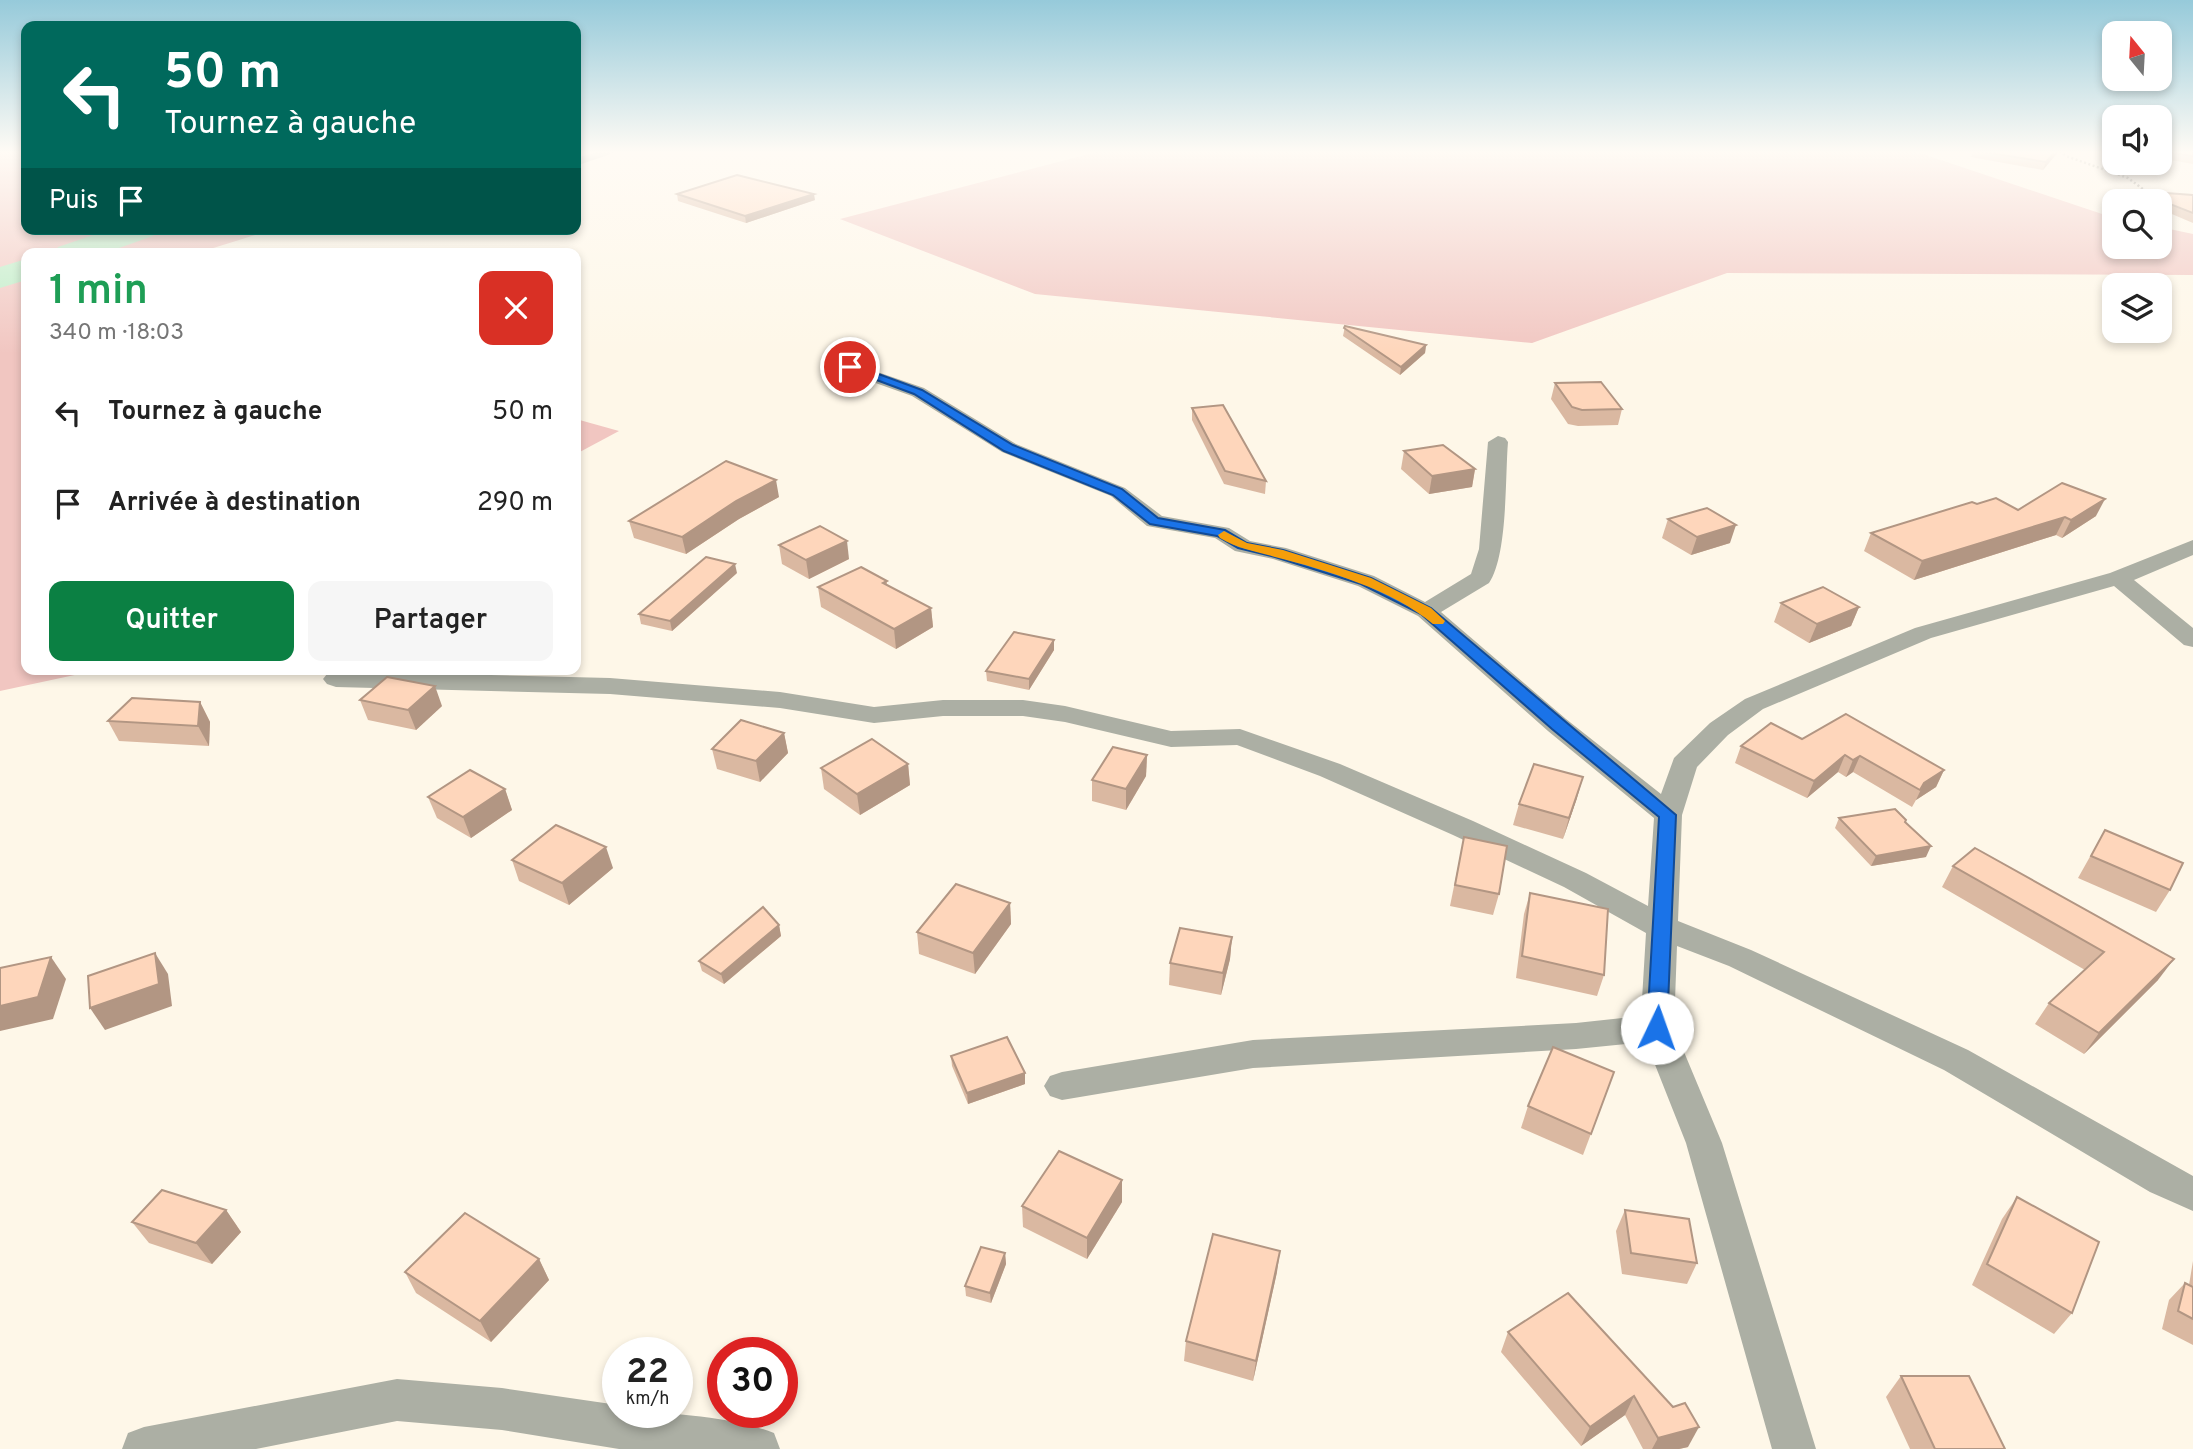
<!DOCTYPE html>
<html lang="fr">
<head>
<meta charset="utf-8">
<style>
  body { margin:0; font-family:Overpass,sans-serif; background:#f6f6f6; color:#222; height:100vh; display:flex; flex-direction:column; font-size:26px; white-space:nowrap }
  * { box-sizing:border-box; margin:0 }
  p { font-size:23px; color:#767676 }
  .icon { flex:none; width:38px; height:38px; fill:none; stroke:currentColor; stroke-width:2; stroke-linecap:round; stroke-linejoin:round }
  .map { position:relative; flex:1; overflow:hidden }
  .details { position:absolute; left:21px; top:248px; width:560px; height:427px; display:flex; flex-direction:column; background:#fff; border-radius:14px; box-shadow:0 4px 10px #0003 }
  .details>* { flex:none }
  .hud { position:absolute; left:21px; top:21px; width:560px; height:214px; border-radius:14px; box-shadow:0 4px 10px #0003; background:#00695c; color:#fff; overflow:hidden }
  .needle { width:46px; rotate:342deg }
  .fabs { position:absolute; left:2102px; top:21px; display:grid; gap:14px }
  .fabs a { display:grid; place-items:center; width:70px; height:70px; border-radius:14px; background:#fff; box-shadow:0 4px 10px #0003; font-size:35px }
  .speed { position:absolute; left:602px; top:1337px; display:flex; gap:14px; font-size:35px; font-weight:700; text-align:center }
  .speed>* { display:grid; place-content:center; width:91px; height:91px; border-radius:50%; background:#fff; box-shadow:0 4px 10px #0003; line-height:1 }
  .speed small { font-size:18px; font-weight:400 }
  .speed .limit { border:10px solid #d22; background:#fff; color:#111 }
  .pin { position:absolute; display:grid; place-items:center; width:60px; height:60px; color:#fff; margin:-30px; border:4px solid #fff; border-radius:50%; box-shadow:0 2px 7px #0007 }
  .me { position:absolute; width:77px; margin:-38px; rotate:3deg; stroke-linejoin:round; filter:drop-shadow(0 0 5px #0008) }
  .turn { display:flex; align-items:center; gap:24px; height:147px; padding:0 28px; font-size:32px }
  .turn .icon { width:91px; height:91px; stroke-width:2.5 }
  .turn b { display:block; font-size:49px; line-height:60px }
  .then { display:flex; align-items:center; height:66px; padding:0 28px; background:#0003; gap:14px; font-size:26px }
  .round { display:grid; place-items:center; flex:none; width:74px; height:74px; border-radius:14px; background:#f6f6f6 }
  .headline { display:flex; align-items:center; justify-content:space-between; height:119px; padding:0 28px }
  h1 { font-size:42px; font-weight:600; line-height:52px; color:#1e9e55 }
  .cta { display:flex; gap:14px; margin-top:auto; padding:14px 28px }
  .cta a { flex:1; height:80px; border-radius:14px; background:#0b8043; color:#fff; font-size:28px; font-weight:600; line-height:80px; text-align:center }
  .cta a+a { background:#f6f6f6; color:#222 }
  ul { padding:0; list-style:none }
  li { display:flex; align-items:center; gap:21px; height:91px; padding:0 28px }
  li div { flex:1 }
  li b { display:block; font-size:26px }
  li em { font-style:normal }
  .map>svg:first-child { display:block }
  .green { fill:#f1c6c1 }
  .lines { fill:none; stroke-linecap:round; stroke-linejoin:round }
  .river { fill:#bbecc6; fill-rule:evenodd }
  .path { stroke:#847f74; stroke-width:2.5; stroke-dasharray:2 2.5; stroke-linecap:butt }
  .street { fill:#acafa4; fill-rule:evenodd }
  .wall { fill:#dab8a1 }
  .shaded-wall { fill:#b29683 }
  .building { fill:#fed6bb; stroke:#b29683; stroke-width:2 }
  .route { fill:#1a73e8; stroke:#114b97; stroke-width:2 }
  .slow { fill:#f59e0b }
</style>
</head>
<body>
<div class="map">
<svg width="2193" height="1449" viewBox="0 0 2193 1449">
  <rect width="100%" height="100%" fill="#fef7e8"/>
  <g class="green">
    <polygon points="0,151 26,151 26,229 274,229 194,254 26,254 26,670 98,670 0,691"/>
    <polygon points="1100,151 1914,151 2114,218 2114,247 2160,247 2160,227 2193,234 2193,275 1727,273 1532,343 1035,294 840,219"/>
    <polygon points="576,419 619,431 576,454"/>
  </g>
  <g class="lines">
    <g class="river">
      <polygon points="111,229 157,229 153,236 102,254 54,254 58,247"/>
      <polygon points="26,259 26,280 0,288 0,267"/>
    </g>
    <polyline class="path" points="2060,151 2066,156 2128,178 2159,201"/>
    <g class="street">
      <polygon points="601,151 619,151 576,166 576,158"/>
      <path d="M831,356l93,32 92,56 109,44 37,28 67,12 21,13 36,7 88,28 51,26 46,-28 8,-25 9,-107 10,-6 7,2 3,4c-3,35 0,113 -19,141l-48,29 125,107 95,75 13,-36 36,-35 35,-24 170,-71 195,-55 83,-33v15l-59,25 59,48v19l-9,-2 -70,-59 -183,52 -168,71 -35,26 -31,32 -15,48 -4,106 73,29 217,100 225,126v35l-43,-19 -206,-122 -215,-104 -52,-20 -3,82 48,115 94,306h-44l-86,-306 -40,-101 -70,7 -323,19 -191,32 -12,-4 -6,-10 6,-10 12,-4 191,-32 323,-17 65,-7 5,-83 -82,-46 -111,-52 -133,-59 -83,-31 -66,2 -106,-25 -42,-6h-80l-69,7 -94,-15 -170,-14 -274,-7 -9,-3 -4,-5 4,-5 9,-3 274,7 170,14 94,15 69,-7h80l42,6 106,25 69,-2 100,35 133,57 113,52 62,33 6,-88 -106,-87 -130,-115 -60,-30 -85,-27 -38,-8 -20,-13 -68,-12 -36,-30 -109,-44 -90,-56 -87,-31 -3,-4z"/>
      <path d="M397,1379l105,9 116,17v7c46,0 113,4 156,21l6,16h-161l-117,-19 -105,-9 -141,28h-134l6,-16 16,-6z"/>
    </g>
  </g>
  <g class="wall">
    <polygon points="1974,151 2059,151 2043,170 1971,157"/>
    <polygon points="2160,151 2193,151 2193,164 2160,158"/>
    <polygon points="2153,192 2193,195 2193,223 2160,209 2160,201 2149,201"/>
    <polygon points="677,194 815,200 746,223 678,201"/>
    <polygon points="1345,326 1426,345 1425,353 1400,375 1343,336"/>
    <polygon points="1555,383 1622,409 1618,425 1578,426 1568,424 1551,399"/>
    <polygon points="1192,408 1266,481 1265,494 1224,484 1192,420"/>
    <polygon points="1404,451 1475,469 1472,487 1429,494 1401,469"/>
    <polygon points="779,497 739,519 686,554 634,538 629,521"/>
    <polygon points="1977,504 2018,510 2096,516 2062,538 2056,535 1914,580 1864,551 1871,533"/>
    <polygon points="1668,519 1730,543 1691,555 1662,538"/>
    <polygon points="779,545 849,559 809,579 782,564"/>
    <polygon points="737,573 672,631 641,624 639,614"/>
    <polygon points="887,581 887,586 931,608 933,627 896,649 821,607 818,587"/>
    <polygon points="1781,603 1859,607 1851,626 1809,643 1774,622"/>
    <polygon points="1054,640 1054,650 1029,690 987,681 986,671"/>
    <polygon points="360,700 442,706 416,730 368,720"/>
    <polygon points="200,702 210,722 209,746 119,741 108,721"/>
    <polygon points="784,733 788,753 760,782 717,769 712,749"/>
    <polygon points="1802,739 1944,770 1936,787 1916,800 1912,807 1853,772 1846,777 1838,772 1807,798 1735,763 1741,746"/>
    <polygon points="1147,755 1146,776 1126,810 1092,801 1092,780"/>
    <polygon points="908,764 910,785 860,815 824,789 821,768"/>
    <polygon points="505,789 512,810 471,838 437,818 428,797"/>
    <polygon points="1577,798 1563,839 1513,825 1519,804"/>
    <polygon points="1839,818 1905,822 1926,857 1871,866 1835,828"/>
    <polygon points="2105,830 2170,890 2156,912 2078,878"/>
    <polygon points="1464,837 1499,894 1493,915 1450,906"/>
    <polygon points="512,860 613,868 569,905 519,881"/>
    <polygon points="1953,866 2158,980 2084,1054 2035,1024 2049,1003 2085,970 1942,887"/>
    <polygon points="1530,893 1604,975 1597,996 1516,978 1524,914"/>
    <polygon points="1010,903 1011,924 975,974 919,954 917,932"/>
    <polygon points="779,925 781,936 724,984 702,971 699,961"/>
    <polygon points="1232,937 1230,959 1221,995 1169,985 1170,963"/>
    <polygon points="951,1056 1025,1084 968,1104 952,1066"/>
    <polygon points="1614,1072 1583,1155 1521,1128 1528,1106"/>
    <polygon points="2017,1197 2072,1313 2054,1334 1972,1285 2002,1219"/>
    <polygon points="1122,1202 1087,1259 1023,1227 1022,1206"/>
    <polygon points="226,1210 241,1232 212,1264 149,1243 132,1222"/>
    <polygon points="1625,1210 1697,1263 1687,1284 1622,1274 1616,1231"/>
    <polygon points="1005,1253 1006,1264 991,1303 966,1296 965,1286"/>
    <polygon points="539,1259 549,1280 491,1342 416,1293 405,1272"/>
    <polygon points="2193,1261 2193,1345 2162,1329 2169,1300 2185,1283 2189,1285"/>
    <polygon points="1277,1272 1253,1381 1184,1361 1186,1341"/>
    <polygon points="1508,1332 1673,1407 1688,1447 1679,1449 1643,1449 1625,1415 1581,1446 1501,1352"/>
    <polygon points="1901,1376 2005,1449 1910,1449 1886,1397"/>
  </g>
  <g class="shaded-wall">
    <polygon points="2056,151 2059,151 2043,170 2046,162"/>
    <polygon points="814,194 815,200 746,223 745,216"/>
    <polygon points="1426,345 1425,353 1400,375 1401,367"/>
    <polygon points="1475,469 1472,487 1429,494 1432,476"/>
    <polygon points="776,480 779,497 739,519 686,554 682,537 736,501"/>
    <polygon points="2105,499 2096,516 2062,538 2071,520"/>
    <polygon points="2065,517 2056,535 1914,580 1922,561"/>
    <polygon points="1736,525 1730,543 1691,555 1697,537"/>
    <polygon points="847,541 849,559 809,579 806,560"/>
    <polygon points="735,564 737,573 672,631 670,621"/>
    <polygon points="1859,607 1851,626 1809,643 1817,624"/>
    <polygon points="931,608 933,627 896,649 894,629"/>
    <polygon points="1054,640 1054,650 1029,690 1029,679"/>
    <polygon points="435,686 442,706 416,730 408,710"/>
    <polygon points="200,702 210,722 209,746 198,726"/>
    <polygon points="784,733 788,753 760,782 756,761"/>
    <polygon points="1147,755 1146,776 1126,810 1126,789"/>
    <polygon points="1845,755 1838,772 1807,798 1814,781"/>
    <polygon points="1860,756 1853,772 1846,777 1853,760"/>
    <polygon points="908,764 910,785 860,815 857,794"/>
    <polygon points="1944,770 1936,787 1916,800 1924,783"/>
    <polygon points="1583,777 1577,798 1563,839 1569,818"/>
    <polygon points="505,789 512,810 471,838 463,817"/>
    <polygon points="1931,846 1926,857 1871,866 1876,856"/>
    <polygon points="606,847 613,868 569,905 562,883"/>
    <polygon points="1010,903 1011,924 975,974 973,953"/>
    <polygon points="779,925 781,936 724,984 721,974"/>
    <polygon points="1232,937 1230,959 1221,995 1223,973"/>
    <polygon points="155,953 168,974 172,1006 105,1030 90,1008"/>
    <polygon points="51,957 66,979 53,1019 0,1031 0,1006"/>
    <polygon points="2174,959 2158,980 2084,1054 2099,1033"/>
    <polygon points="1025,1073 1025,1084 968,1104 967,1093"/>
    <polygon points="1122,1180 1122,1202 1087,1259 1087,1238"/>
    <polygon points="226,1210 241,1232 212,1264 196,1243"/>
    <polygon points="1280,1251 1277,1272 1253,1381 1256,1361"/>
    <polygon points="1005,1253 1006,1264 991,1303 990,1293"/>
    <polygon points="539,1259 549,1280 491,1342 480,1321"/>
    <polygon points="1634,1396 1625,1415 1581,1446 1590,1427"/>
    <polygon points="1699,1427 1688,1447 1679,1449 1652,1449 1658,1438"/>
  </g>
  <g class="building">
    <polygon points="1977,151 2056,151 2046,162"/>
    <polygon points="2160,151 2193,151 2193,156"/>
    <polygon points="737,175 814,194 745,216 677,194"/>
    <polygon points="2153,192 2193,195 2193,213 2152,197"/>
    <polygon points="1345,326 1426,345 1401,367 1344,328"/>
    <polygon points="1601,382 1622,409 1582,410 1572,407 1555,383"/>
    <polygon points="1223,405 1266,481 1225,471 1192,408"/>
    <polygon points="1443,445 1475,469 1432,476 1404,451"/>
    <polygon points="726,461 776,480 736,501 682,537 629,521"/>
    <polygon points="2062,483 2105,499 2071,520 2065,517 1922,561 1871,533 1972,502 1977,504 1996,498 2018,510"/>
    <polygon points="1707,508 1736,525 1697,537 1668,519"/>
    <polygon points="820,526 847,541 806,560 779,545"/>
    <polygon points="706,557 735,564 670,621 639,614"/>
    <polygon points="861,567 887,581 883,583 931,608 894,629 818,587"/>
    <polygon points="1823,587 1859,607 1817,624 1781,603"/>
    <polygon points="1014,632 1054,640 1029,679 986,671"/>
    <polygon points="387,677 435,686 408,710 360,700"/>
    <polygon points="132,698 200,702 198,726 108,721"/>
    <polygon points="1846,714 1944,770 1924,783 1920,790 1860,756 1853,760 1845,755 1814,781 1741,746 1771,723 1802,739"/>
    <polygon points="741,720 784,733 756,761 712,749"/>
    <polygon points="872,739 908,764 857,794 821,768"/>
    <polygon points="1113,747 1147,755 1126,789 1092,780"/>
    <polygon points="1534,764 1583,777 1569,818 1519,804"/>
    <polygon points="470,770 505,789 463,817 428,797"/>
    <polygon points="1895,809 1906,820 1905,822 1931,846 1876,856 1839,818"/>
    <polygon points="556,825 606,847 562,883 512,860"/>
    <polygon points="2105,830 2183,863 2170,890 2091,856"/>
    <polygon points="1464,837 1507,846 1499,894 1455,885"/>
    <polygon points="1975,848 2174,959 2099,1033 2049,1003 2104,952 1953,866"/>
    <polygon points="956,884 1010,903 973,953 917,932"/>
    <polygon points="1530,893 1608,909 1604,975 1522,956"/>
    <polygon points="763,907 779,925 721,974 699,961"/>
    <polygon points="1180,928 1232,937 1223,973 1170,963"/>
    <polygon points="155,953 159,984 90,1008 88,976"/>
    <polygon points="51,957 38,997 0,1006 0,968"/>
    <polygon points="1007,1037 1025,1073 967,1093 951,1056"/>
    <polygon points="1553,1047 1614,1072 1591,1134 1528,1106"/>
    <polygon points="1059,1151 1122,1180 1087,1238 1022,1206"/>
    <polygon points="162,1190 226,1210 196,1243 132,1222"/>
    <polygon points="2017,1197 2099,1242 2072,1313 1987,1264"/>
    <polygon points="1625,1210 1689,1219 1697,1263 1631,1253"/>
    <polygon points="465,1213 539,1259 480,1321 405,1272"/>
    <polygon points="1213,1234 1280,1251 1256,1361 1186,1341"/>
    <polygon points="981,1247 1005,1253 990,1293 965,1286"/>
    <polygon points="2185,1283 2193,1287 2193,1319 2178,1311"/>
    <polygon points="1568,1293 1673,1407 1685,1403 1699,1427 1658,1438 1634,1396 1590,1427 1508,1332"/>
    <polygon points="1901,1376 1969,1376 2005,1449 1935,1449"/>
  </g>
  <linearGradient id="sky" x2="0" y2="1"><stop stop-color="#96cada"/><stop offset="0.43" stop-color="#fffbf5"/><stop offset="1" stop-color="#fffbf5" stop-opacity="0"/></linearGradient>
  <rect width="2193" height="354" fill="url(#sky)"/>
  <polygon class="route" points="847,365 854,365 922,390 1013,445 1122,489 1158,518 1225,530 1247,543 1283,550 1371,578 1431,608 1676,815 1667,1028 1664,1034 1657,1036 1650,1034 1647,1028 1659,817 1552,729 1421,614 1361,584 1275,557 1238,548 1217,536 1150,524 1113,495 1004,451 914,394 847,369"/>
  <path class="slow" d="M1224,531l23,12 36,7 88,28 60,30 14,13 -2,3h-10c-40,-34 -107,-54 -158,-67 -20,-6 -37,-8 -55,-19l-2,-3z"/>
</svg>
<div class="fabs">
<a><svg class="needle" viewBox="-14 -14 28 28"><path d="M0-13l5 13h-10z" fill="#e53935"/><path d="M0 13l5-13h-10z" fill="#767676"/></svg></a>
<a><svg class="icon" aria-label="sound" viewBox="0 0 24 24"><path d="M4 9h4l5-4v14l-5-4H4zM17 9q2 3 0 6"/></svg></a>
<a><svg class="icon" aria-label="search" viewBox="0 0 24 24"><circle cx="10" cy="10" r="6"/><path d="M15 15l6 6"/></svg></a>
<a><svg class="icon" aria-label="layers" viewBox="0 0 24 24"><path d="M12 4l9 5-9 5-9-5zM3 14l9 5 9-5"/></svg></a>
</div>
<div class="speed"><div>22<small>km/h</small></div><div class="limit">30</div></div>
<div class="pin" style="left:850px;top:367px;background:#d93025"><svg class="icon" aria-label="arrive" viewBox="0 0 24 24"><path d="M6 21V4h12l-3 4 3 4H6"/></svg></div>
<svg class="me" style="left:1657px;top:1028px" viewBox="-20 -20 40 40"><circle r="19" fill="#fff"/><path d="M0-13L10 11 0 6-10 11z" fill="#1a73e8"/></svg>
<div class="hud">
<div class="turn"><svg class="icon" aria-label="left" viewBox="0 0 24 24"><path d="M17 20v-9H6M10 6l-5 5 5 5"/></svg><div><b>50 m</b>Tournez à gauche</div></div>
<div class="then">Puis<svg class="icon" aria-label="arrive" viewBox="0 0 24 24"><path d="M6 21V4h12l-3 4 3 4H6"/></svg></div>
</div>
<section class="details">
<div class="headline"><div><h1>1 min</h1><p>340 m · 18:03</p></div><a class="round" style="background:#d93025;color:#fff"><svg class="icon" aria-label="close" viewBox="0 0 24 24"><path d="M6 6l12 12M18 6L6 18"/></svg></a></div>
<ul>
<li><svg class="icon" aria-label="left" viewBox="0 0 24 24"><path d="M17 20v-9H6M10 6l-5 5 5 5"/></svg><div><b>Tournez à gauche</b></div><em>50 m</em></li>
<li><svg class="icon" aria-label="arrive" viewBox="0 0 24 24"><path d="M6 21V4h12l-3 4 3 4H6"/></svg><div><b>Arrivée à destination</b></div><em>290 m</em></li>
</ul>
<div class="cta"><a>Quitter</a><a>Partager</a></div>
</section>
</div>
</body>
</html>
